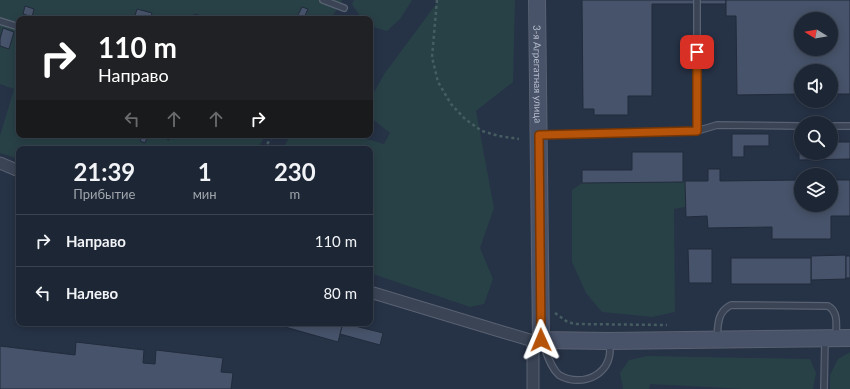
<!DOCTYPE html>
<html lang="ru">
<head>
<meta charset="utf-8">
<style>
  body { margin:0; font-family:Lato,sans-serif; background:#252e3c; color:#f1f3f6; height:100vh; display:flex; flex-direction:column; font-size:15px; white-space:nowrap }
  * { box-sizing:border-box; margin:0 }
  p { font-size:13px; color:#a0a5ac }
  .icon { flex:none; width:22px; height:22px; fill:none; stroke:currentColor; stroke-width:2; stroke-linecap:round; stroke-linejoin:round }
  .map { position:relative; flex:1; overflow:hidden }
  .details { position:absolute; left:16px; top:146px; width:357px; height:180px; display:flex; flex-direction:column; background:#1c2634; border-radius:8px; box-shadow:0 2px 10px #0003,0 0 0 1px #3a434f }
  .details>* { flex:none }
  .guide { position:absolute; left:16px; top:16px; width:357px; height:122px; border-radius:8px; box-shadow:0 2px 10px #0003,0 0 0 1px #3a434f; background:#202124; color:#fff; overflow:hidden }
  .needle { width:26px; rotate:281deg }
  .controls { position:absolute; left:794px; top:12px; display:grid; gap:8px }
  .controls a { display:grid; place-items:center; width:44px; height:44px; border-radius:50%; background:#1c2634; box-shadow:0 2px 10px #0003,0 0 0 1px #3a434f; font-size:20px }
  .pin { position:absolute; display:grid; place-items:center; width:34px; height:34px; color:#fff; margin:-17px; border-radius:8px; box-shadow:0 2px 6px #0006 }
  .me { position:absolute; width:44px; margin:-22px; rotate:359deg; stroke-linejoin:round; filter:drop-shadow(0 0 3px #0008) }
  .turn { display:flex; align-items:center; gap:14px; height:84px; padding:0 16px; font-size:18px }
  .turn .icon { width:52px; height:52px; stroke-width:2.5 }
  .turn b { display:block; font-size:28px; line-height:34px }
  .lanes { display:flex; align-items:center; height:38px; padding:0 16px; background:#0003; justify-content:center; gap:20px; direction:ltr }
  .lanes .off { opacity:.35 }
  .eta { display:flex; justify-content:space-evenly; align-items:center; height:68px; text-align:center }
  .eta b { font-size:24px; font-weight:700; line-height:28px }
  ul { padding:0; list-style:none }
  li { display:flex; align-items:center; gap:12px; height:52px; padding:0 16px; border-top:1px solid #3a434f }
  li div { flex:1 }
  li b { display:block; font-size:15px }
  li em { font-style:normal }
  .map>svg:first-child { display:block }
  .green { fill:#284147 }
  .building { fill:#47536a; stroke:#212b3c; fill-rule:evenodd }
  .lines { fill:none; stroke-linecap:round; stroke-linejoin:round }
  .lane-casing { stroke:#596272; stroke-width:8 }
  .street-casing { stroke:#596272; stroke-width:13 }
  .secondary-casing { stroke:#596272; stroke-width:18 }
  .path { stroke:#465e62; stroke-width:2.5; stroke-dasharray:3 3; stroke-linecap:butt }
  .lane { stroke:#3a4455; stroke-width:5.5 }
  .street { stroke:#3a4455; stroke-width:11 }
  .secondary { stroke:#485268; stroke-width:16 }
  .route-casing { stroke:#753606; stroke-width:10 }
  .route { stroke:#b45309; stroke-width:7 }
  .labels { text-anchor:middle; stroke-width:4; stroke-linejoin:round; paint-order:stroke }
  .street-label { font-size:10px; fill:#b8bfce; stroke:#1f293b }
</style>
</head>
<body>
<div class="map">
<svg width="850" height="389" viewBox="0 0 850 389">
  <rect width="100%" height="100%" fill="#263246"/>
  <g class="green">
    <polygon points="0,0 342,0 331,19 19,19 19,135 266,135 257,149 19,149 19,159 0,153 0,136 14,89 0,84"/>
    <polygon points="354,0 412,0 400,19 387,31 370,26 370,19 362,19 352,4"/>
    <polygon points="439,0 515,0 513,82 476,111 494,208 480,248 493,279 484,304 470,307 370,273 370,149 283,149 290,135 353,135 384,144 390,133 370,117 371,97 385,73"/>
    <polygon points="685,181 685,207 674,209 675,312 652,317 602,312 586,293 572,262 572,190 582,183"/>
    <polygon points="850,352 850,389 830,389 830,375 838,359"/>
    <polygon points="647,356 810,359 816,373 813,389 744,389 650,384 649,389 623,389 620,373 629,360"/>
  </g>
  <g class="building">
    <polygon points="582,0 726,0 726,4 652,4 652,96 628,96 628,115 594,115 594,109 583,109"/>
    <path d="M726,0h124v94h-19v-23h-30v23l-64,1 -1,-79h-10zM801,19h30v30h-30z"/>
    <polygon points="25,6 34,9 32,17 23,14"/>
    <polygon points="302,7 308,9 304,18 298,15"/>
    <polygon points="137,9 152,13 150,19 134,19"/>
    <polygon points="194,14 202,16 201,19 192,19"/>
    <polygon points="169,16 179,19 168,19"/>
    <polygon points="3,28 14,32 9,49 0,46 0,39"/>
    <polygon points="732,134 769,134 769,146 744,146 744,157 732,157"/>
    <polygon points="164,135 171,135 169,140 163,137"/>
    <polygon points="142,136 147,138 145,143 140,141"/>
    <polygon points="801,142 801,153 831,153 831,142 850,142 850,159 799,160 799,143"/>
    <polygon points="632,152 683,152 683,182 582,183 582,170 632,170"/>
    <polygon points="708,169 720,169 720,181 801,180 801,205 831,205 831,180 850,180 850,216 831,216 831,239 772,239 772,227 708,228 707,216 686,217 685,181 708,181"/>
    <polygon points="688,249 712,249 712,283 689,283"/>
    <polygon points="846,255 846,279 811,280 811,256"/>
    <rect x="846" y="256" width="4" height="22"/>
    <rect x="731" y="258" width="80" height="26"/>
    <polygon points="271,323 343,323 338,342"/>
    <polygon points="343,323 383,333 380,345 340,334"/>
    <polygon points="76,342 144,350 143,363 155,364 156,350 223,358 221,372 233,373 231,389 0,389 0,346 75,355"/>
  </g>
  <g class="lines">
    <defs>
      <g id="lane">
        <polyline points="323,0 344,8"/>
        <polyline points="697,0 697,131"/>
        <polyline points="0,21 19,27"/>
        <polyline points="831,126 850,126"/>
        <polyline points="539,135 697,131 717,125 801,126"/>
        <path d="M717,339c1,-14 0,-27 14,-34l97,1c11,6 8,20 8,31"/>
        <path d="M542,342c5,11 8,25 17,33 24,14 57,-2 50,-33"/>
        <polyline points="824,389 825,339"/>
      </g>
      <g id="street">
        <polyline points="0,163 19,171"/>
        <polyline points="370,292 506,333 533,341 541,340"/>
        <polyline points="533,389 533,341"/>
      </g>
      <g id="secondary">
        <path id="s1" d="M537,0l4,340 67,1 242,-3"/>
      </g>
    </defs>
    <use href="#lane" class="lane-casing"/>
    <use href="#street" class="street-casing"/>
    <use href="#secondary" class="secondary-casing"/>
    <g class="path">
      <polyline points="437,0 432,57 438,82 451,104 465,119 482,131 499,136 519,139"/>
      <polyline points="264,149 273,135"/>
      <polyline points="555,313 566,321 574,324 667,325"/>
    </g>
    <use href="#lane" class="lane"/>
    <use href="#street" class="street"/>
    <use href="#secondary" class="secondary"/>
  </g>
  <g class="lines">
    <defs>
      <polyline id="route" points="541,340 539,135 697,131 697,52"/>
    </defs>
    <use href="#route" class="route-casing"/>
    <use href="#route" class="route"/>
  </g>
  <g class="labels">
    <g class="street-label">
      <text dy="4" stroke="none"><textPath href="#s1" startOffset="74">3-я Агрегатная улица</textPath></text>
    </g>
  </g>
</svg>
<div class="controls">
<a><svg class="needle" viewBox="-14 -14 28 28"><path d="M0-13l5 13h-10z" fill="#e53935"/><path d="M0 13l5-13h-10z" fill="#a0a5ac"/></svg></a>
<a><svg class="icon" aria-label="sound" viewBox="0 0 24 24"><path d="M4 9h4l5-4v14l-5-4H4zM17 9q2 3 0 6"/></svg></a>
<a><svg class="icon" aria-label="search" viewBox="0 0 24 24"><circle cx="10" cy="10" r="6"/><path d="M15 15l6 6"/></svg></a>
<a><svg class="icon" aria-label="layers" viewBox="0 0 24 24"><path d="M12 4l9 5-9 5-9-5zM3 14l9 5 9-5"/></svg></a>
</div>
<div class="pin" style="left:697px;top:52px;background:#d93025"><svg class="icon" aria-label="arrive" viewBox="0 0 24 24"><path d="M6 21V4h12l-3 4 3 4H6"/></svg></div>
<svg class="me" style="left:541px;top:340px" viewBox="-20 -20 40 40"><path d="M0-17L14 15 0 8-14 15z" fill="#b45309" stroke="#fff" stroke-width="4"/></svg>
<div class="guide">
<div class="turn"><svg class="icon" aria-label="right" viewBox="0 0 24 24"><path d="M7 20v-9h11M14 6l5 5-5 5"/></svg><div><b>110 m</b>Направо</div></div>
<div class="lanes"><svg class="icon off" aria-label="left" viewBox="0 0 24 24"><path d="M17 20v-9H6M10 6l-5 5 5 5"/></svg><svg class="icon off" aria-label="ahead" viewBox="0 0 24 24"><path d="M12 20V5M6 11l6-6 6 6"/></svg><svg class="icon off" aria-label="ahead" viewBox="0 0 24 24"><path d="M12 20V5M6 11l6-6 6 6"/></svg><svg class="icon" aria-label="right" viewBox="0 0 24 24"><path d="M7 20v-9h11M14 6l5 5-5 5"/></svg></div>
</div>
<section class="details">
<div class="eta">
<div><b>21:39</b><p>Прибытие</p></div>
<div><b>1</b><p>мин</p></div>
<div><b>230</b><p>m</p></div>
</div>
<ul>
<li><svg class="icon" aria-label="right" viewBox="0 0 24 24"><path d="M7 20v-9h11M14 6l5 5-5 5"/></svg><div><b>Направо</b></div><em>110 m</em></li>
<li><svg class="icon" aria-label="left" viewBox="0 0 24 24"><path d="M17 20v-9H6M10 6l-5 5 5 5"/></svg><div><b>Налево</b></div><em>80 m</em></li>
</ul>
</section>
</div>
</body>
</html>
